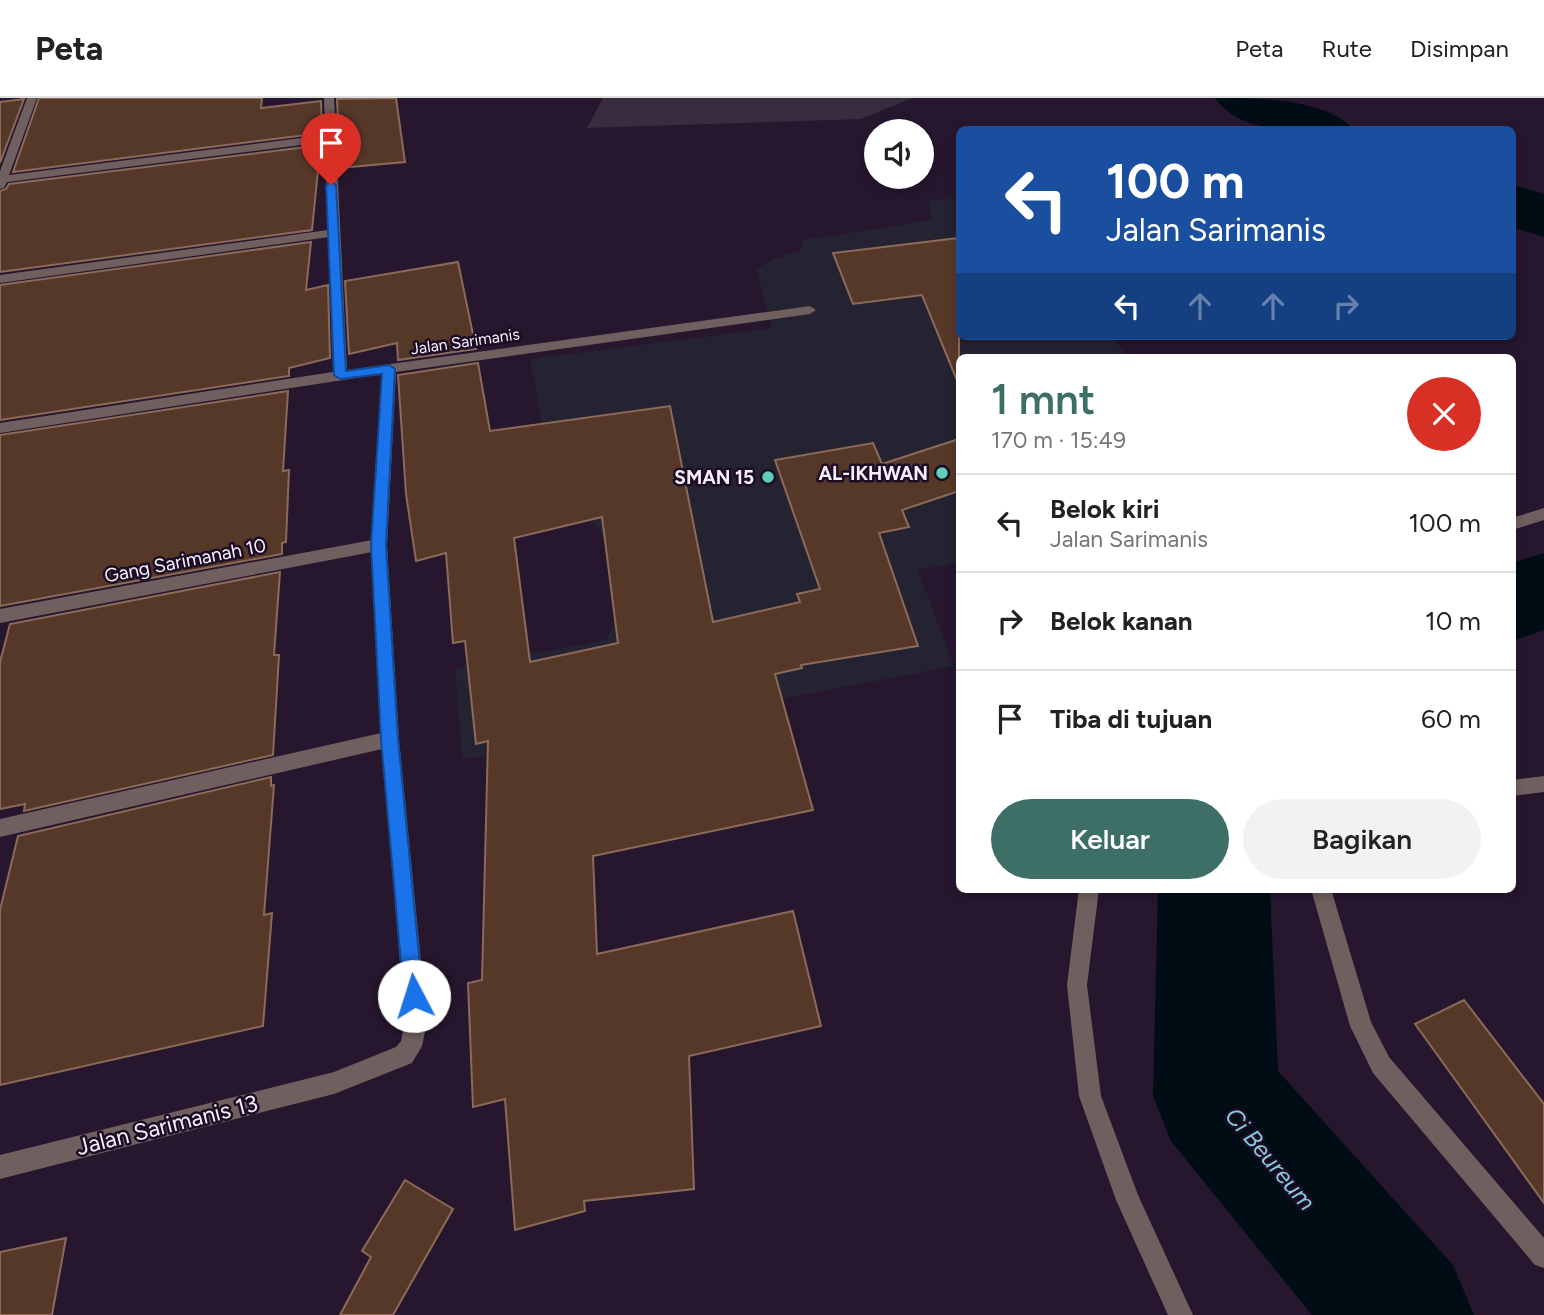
<!DOCTYPE html>
<html lang="id">
<head>
<meta charset="utf-8">
<style>
  body { margin:0; font-family:Figtree,sans-serif; background:#f2f2f2; color:#222; height:100vh; display:flex; flex-direction:column; font-size:26px; white-space:nowrap }
  * { box-sizing:border-box; margin:0 }
  p { font-size:23px; color:#767676 }
  .icon { flex:none; width:38px; height:38px; fill:none; stroke:currentColor; stroke-width:2; stroke-linecap:round; stroke-linejoin:round }
  .map { position:relative; flex:1; overflow:hidden }
  .panel { position:absolute; left:956px; top:256px; width:560px; height:539px; display:flex; flex-direction:column; background:#fff; border-radius:10px; box-shadow:0 4px 10px #0003 }
  .panel>* { flex:none }
  .guide { position:absolute; left:956px; top:28px; width:560px; height:214px; border-radius:10px; box-shadow:0 4px 10px #0003; background:#1a4fa0; color:#fff; overflow:hidden }
  .fabs { position:absolute; left:864px; top:21px; display:grid; gap:14px }
  .fabs a { display:grid; place-items:center; width:70px; height:70px; border-radius:50%; background:#fff; box-shadow:0 4px 10px #0003; font-size:35px }
  .pin { position:absolute; display:grid; place-items:center; width:60px; height:60px; color:#fff; margin:-72px -30px; border-radius:50% 50% 50% 0; rotate:-45deg; box-shadow:0 0 7px #0007 }
  .pin .icon { rotate:45deg }
  .me { position:absolute; width:77px; margin:-38px; rotate:355deg; stroke-linejoin:round; filter:drop-shadow(0 0 5px #0008) }
  .turn { display:flex; align-items:center; gap:24px; height:147px; padding:0 35px; font-size:32px }
  .turn .icon { width:91px; height:91px; stroke-width:2.5 }
  .turn b { display:block; font-size:49px; line-height:60px }
  .lanes { display:flex; align-items:center; height:66px; padding:0 35px; background:#0003; justify-content:center; gap:35px; direction:ltr }
  .lanes .off { opacity:.35 }
  .round { display:grid; place-items:center; flex:none; width:74px; height:74px; border-radius:37px; background:#f2f2f2 }
  .headline { display:flex; align-items:center; justify-content:space-between; height:119px; padding:0 35px }
  h1 { font-size:42px; font-weight:600; line-height:52px; color:#3d6f66 }
  .primary-button { display:flex; gap:14px; margin-top:auto; padding:14px 35px }
  .primary-button a { flex:1; height:80px; border-radius:42px; background:#3d6f66; color:#fff; font-size:28px; font-weight:600; line-height:80px; text-align:center }
  .primary-button a+a { background:#f2f2f2; color:#222 }
  ul { padding:0; list-style:none }
  li { display:flex; align-items:center; gap:21px; height:98px; padding:0 35px; border-top:2px solid #e0e0e0 }
  li div { flex:1 }
  li b { display:block; font-size:26px }
  li em { font-style:normal }
  header { display:flex; align-items:center; gap:42px; box-sizing:border-box; height:98px; padding:0 35px; background:#fff; border-bottom:2px solid #e0e0e0 }
  header strong { font-size:33px }
  nav { display:flex; gap:38px; margin-inline-start:auto; font-size:24px }
  .map>svg:first-child { display:block }
  .education { fill:#252232 }
  .green { fill:#382c3f }
  .lines { fill:none; stroke-linecap:round; stroke-linejoin:round }
  .river { fill:#000d14; fill-rule:evenodd }
  .building { fill:#563829; stroke:#8c6a5a; stroke-width:2; fill-rule:evenodd }
  .minor { fill:#6f605f; fill-rule:evenodd }
  .route { fill:#1a73e8; stroke:#114b97; stroke-width:2 }
  .poi-dot { fill:#5dceb9; stroke:#1c0d24; stroke-width:2.5 }
  .labels { text-anchor:middle; stroke-width:5; stroke-linejoin:round; paint-order:stroke }
  .far-street-label { font-size:16px; fill:#f8effd; stroke:#1c0d24 }
  .poi-label { font-size:19px; font-weight:bold; fill:#f8effd; stroke:#1c0d24; text-anchor:end }
  .street-label { font-size:19px; fill:#f8effd; stroke:#1c0d24 }
  .near-street-label { font-size:23px; fill:#f8effd; stroke:#1c0d24 }
  .near-water-label { font-size:24px; font-style:italic; fill:#87cadf; stroke:#1c0d24 }
</style>
</head>
<body>
<header>
<strong>Peta</strong>
<nav><a>Peta</a><a>Rute</a><a>Disimpan</a></nav>
</header>
<div class="map">
<svg width="1544" height="1217" viewBox="0 0 1544 1217">
  <rect width="100%" height="100%" fill="#26162e"/>
  <polygon class="education" points="959,100 959,238 1113,238 1128,259 959,259 959,464 918,472 954,568 462,662 455,570 606,542 641,469 602,437 579,399 542,328 530,261 772,230 756,171 773,161 800,153 804,142 932,122 929,103"/>
  <polygon class="green" points="603,0 912,0 861,21 587,30"/>
  <g class="lines">
    <g class="river">
      <path d="M1215,0c42,0 112,0 139,32 -43,0 -111,8 -139,-32z"/>
      <polygon points="1512,86 1544,96 1544,139 1512,129"/>
      <polygon points="1544,455 1544,532 1512,543 1512,465"/>
      <polygon points="1158,791 1270,791 1278,973 1453,1167 1474,1217 1312,1217 1171,1043 1153,998"/>
    </g>
  </g>
  <g class="building">
    <polygon points="39,0 262,0 261,10 321,3 322,35 13,74"/>
    <polygon points="396,0 405,64 340,70 337,1"/>
    <polygon points="24,1 0,65 0,4"/>
    <polygon points="322,47 323,72 318,72 312,132 0,174 0,93 6,91 9,86"/>
    <polygon points="959,140 959,284 958,285 922,197 853,206 833,155"/>
    <polygon points="311,144 306,192 328,187 330,260 289,270 289,278 0,322 0,187"/>
    <polygon points="458,164 476,251 398,262 397,245 349,256 345,183"/>
    <path d="M478,265l12,68 180,-25 43,216 87,-20 -3,-8 23,-5 -45,-129 98,-17 9,21 77,-25v52l-57,19 7,17 -30,6 39,113 -117,19 1,3 -27,6 38,136 -220,46 4,98 196,-43 28,115 -132,30 5,133 -110,12 1,10 -70,19 -10,-131 -32,8 -5,-124 14,-3 6,-239 -12,3 -11,-103 -12,2 -7,-90 -30,8 -10,-67 -8,-119zM602,419l16,126 -88,19 -16,-124z"/>
    <polygon points="288,293 283,373 289,372 286,444 282,445 282,456 0,508 0,337"/>
    <polygon points="280,474 274,557 279,557 273,657 24,713 25,706 0,711 0,564 10,526"/>
    <polygon points="271,679 271,688 274,687 264,817 272,815 263,928 0,987 0,812 18,738"/>
    <polygon points="1464,902 1544,1006 1544,1105 1415,926"/>
    <polygon points="405,1082 453,1111 393,1217 340,1217 371,1159 362,1153"/>
    <polygon points="66,1140 52,1217 0,1217 0,1154"/>
  </g>
  <g class="lines">
    <g class="minor">
      <polygon points="27,0 37,0 9,77 325,37 324,0 334,0 347,272 810,208 816,212 810,216 396,274 387,447 399,641 427,924 422,948 412,965 334,996 0,1081 0,1057 334,974 396,949 401,943 405,924 382,651 0,739 0,721 381,635 372,454 0,525 0,511 372,442 382,276 0,335 0,325 333,274 329,139 0,185 0,177 328,132 325,44 7,84 4,90 0,91 0,73"/>
      <polygon points="1544,410 1544,422 1512,432 1512,420"/>
      <polygon points="1544,678 1544,694 1512,698 1512,682"/>
      <polygon points="1079,791 1099,791 1087,887 1101,998 1138,1097 1193,1217 1168,1217 1116,1102 1079,998 1067,887"/>
      <polygon points="1311,791 1331,791 1371,924 1389,959 1544,1140 1544,1170 1535,1167 1373,975 1350,928"/>
    </g>
  </g>
  <polygon class="route" points="331,84 336,87 346,273 389,267 395,271 386,447 398,641 423,898 420,905 414,907 407,905 404,898 381,641 371,447 382,276 340,281 334,277 326,87"/>
  <g class="poi-dot">
    <circle cx="942" cy="375" r="7"/>
    <circle cx="768" cy="379" r="7"/>
  </g>
  <g class="labels">
    <g class="far-street-label">
      <text transform="translate(465 243) rotate(-8)" y="6">Jalan Sarimanis</text>
    </g>
    <g class="poi-label">
      <text x="928" y="382">AL-IKHWAN</text>
      <text x="754" y="386">SMAN 15</text>
    </g>
    <g class="street-label">
      <text transform="translate(185 462) rotate(-11)" y="7">Gang Sarimanah 10</text>
    </g>
    <g class="near-street-label">
      <text transform="translate(167 1027) rotate(-14)" y="8">Jalan Sarimanis 13</text>
    </g>
    <g class="near-water-label">
      <text transform="translate(1270 1061) rotate(50)" y="8">Ci Beureum</text>
    </g>
  </g>
</svg>
<div class="fabs">
<a><svg class="icon" aria-label="sound" viewBox="0 0 24 24"><path d="M4 9h4l5-4v14l-5-4H4zM17 9q2 3 0 6"/></svg></a>
</div>
<div class="pin" style="left:331px;top:87px;background:#d93025"><svg class="icon" aria-label="arrive" viewBox="0 0 24 24"><path d="M6 21V4h12l-3 4 3 4H6"/></svg></div>
<svg class="me" style="left:414px;top:898px" viewBox="-20 -20 40 40"><circle r="19" fill="#fff"/><path d="M0-13L10 11 0 6-10 11z" fill="#1a73e8"/></svg>
<div class="guide">
<div class="turn"><svg class="icon" aria-label="left" viewBox="0 0 24 24"><path d="M17 20v-9H6M10 6l-5 5 5 5"/></svg><div><b>100 m</b>Jalan Sarimanis</div></div>
<div class="lanes"><svg class="icon" aria-label="left" viewBox="0 0 24 24"><path d="M17 20v-9H6M10 6l-5 5 5 5"/></svg><svg class="icon off" aria-label="ahead" viewBox="0 0 24 24"><path d="M12 20V5M6 11l6-6 6 6"/></svg><svg class="icon off" aria-label="ahead" viewBox="0 0 24 24"><path d="M12 20V5M6 11l6-6 6 6"/></svg><svg class="icon off" aria-label="right" viewBox="0 0 24 24"><path d="M7 20v-9h11M14 6l5 5-5 5"/></svg></div>
</div>
<section class="panel">
<div class="headline"><div><h1>1 mnt</h1><p>170 m · 15:49</p></div><a class="round" style="background:#d93025;color:#fff"><svg class="icon" aria-label="close" viewBox="0 0 24 24"><path d="M6 6l12 12M18 6L6 18"/></svg></a></div>
<ul>
<li><svg class="icon" aria-label="left" viewBox="0 0 24 24"><path d="M17 20v-9H6M10 6l-5 5 5 5"/></svg><div><b>Belok kiri</b><p>Jalan Sarimanis</p></div><em>100 m</em></li>
<li><svg class="icon" aria-label="right" viewBox="0 0 24 24"><path d="M7 20v-9h11M14 6l5 5-5 5"/></svg><div><b>Belok kanan</b></div><em>10 m</em></li>
<li><svg class="icon" aria-label="arrive" viewBox="0 0 24 24"><path d="M6 21V4h12l-3 4 3 4H6"/></svg><div><b>Tiba di tujuan</b></div><em>60 m</em></li>
</ul>
<div class="primary-button"><a>Keluar</a><a>Bagikan</a></div>
</section>
</div>
</body>
</html>
